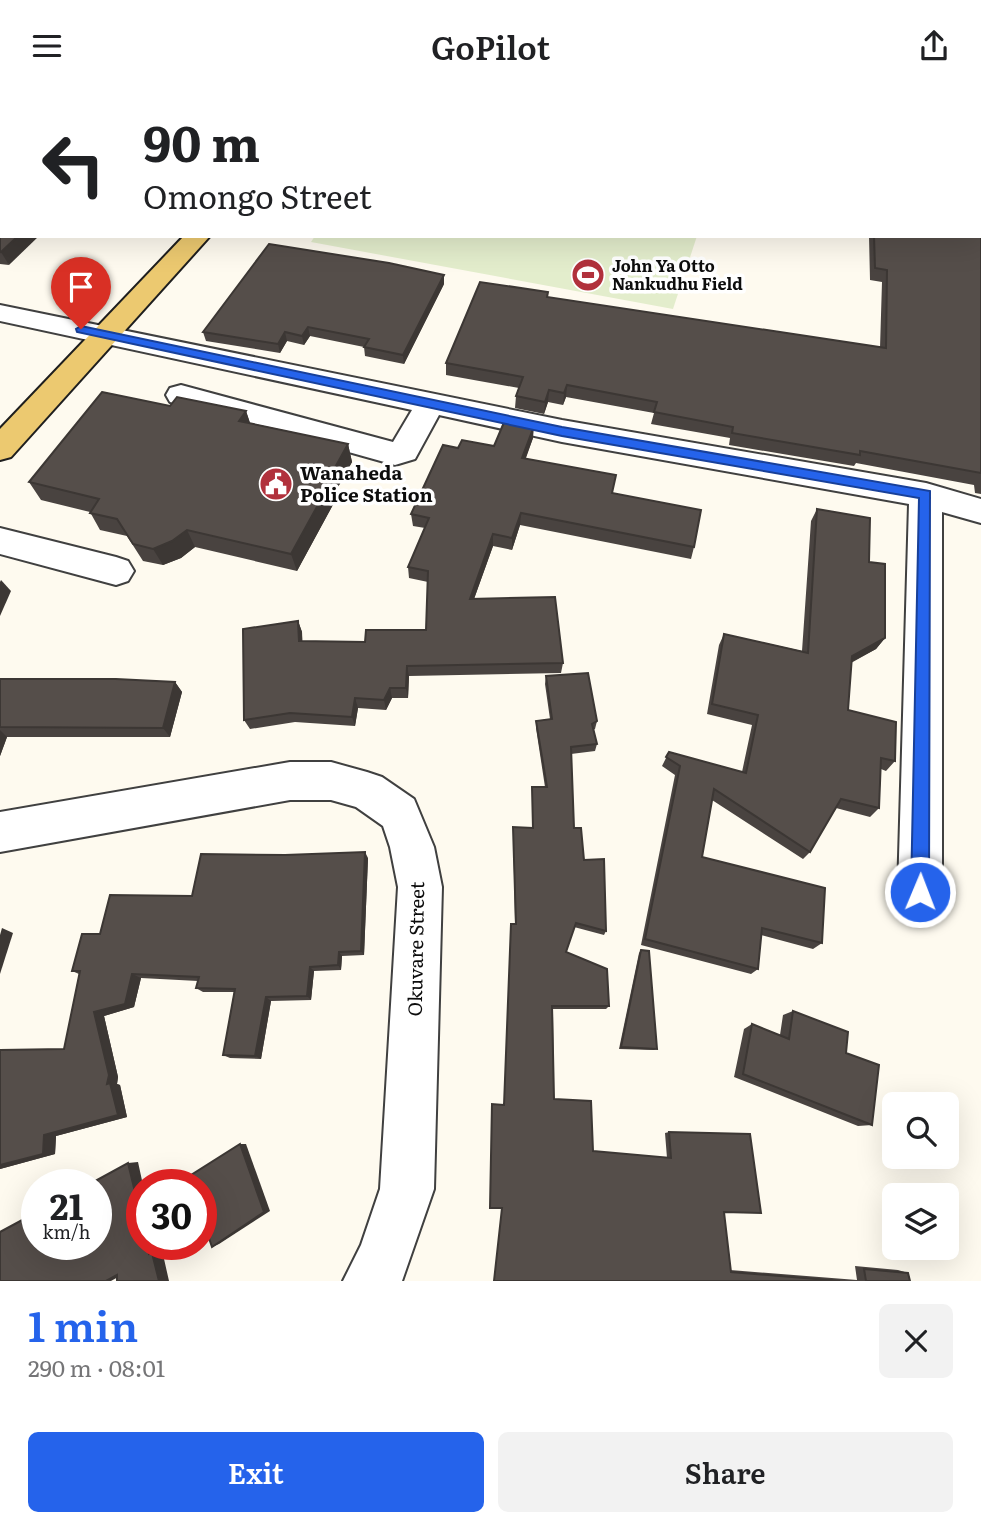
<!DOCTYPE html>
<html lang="en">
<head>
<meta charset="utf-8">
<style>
  body { margin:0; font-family:Literata,serif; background:#f2f2f2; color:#202124; height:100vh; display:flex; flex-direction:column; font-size:26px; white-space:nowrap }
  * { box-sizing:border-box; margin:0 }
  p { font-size:23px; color:#757577 }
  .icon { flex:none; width:38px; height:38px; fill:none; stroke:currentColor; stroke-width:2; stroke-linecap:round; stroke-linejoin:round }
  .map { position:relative; height:1190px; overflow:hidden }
  .side { display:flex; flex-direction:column; background:#fff; flex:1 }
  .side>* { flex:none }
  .banner { position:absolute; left:0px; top:0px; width:982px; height:147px; box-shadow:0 7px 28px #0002; background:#fff; color:#202124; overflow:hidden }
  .controls { position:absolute; left:882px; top:1001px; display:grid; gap:14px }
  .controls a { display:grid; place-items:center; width:77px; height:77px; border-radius:10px; background:#fff; box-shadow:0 7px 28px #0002; font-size:35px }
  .speed { position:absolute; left:21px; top:1078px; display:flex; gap:14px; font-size:35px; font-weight:700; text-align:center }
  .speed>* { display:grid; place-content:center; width:91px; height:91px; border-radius:50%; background:#fff; box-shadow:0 7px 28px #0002; line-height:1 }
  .speed small { font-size:18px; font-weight:400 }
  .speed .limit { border:10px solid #d22; background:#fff; color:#111 }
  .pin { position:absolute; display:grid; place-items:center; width:60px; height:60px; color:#fff; margin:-72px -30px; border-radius:50% 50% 50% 0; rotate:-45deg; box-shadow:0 0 7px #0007 }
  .pin .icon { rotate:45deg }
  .me { position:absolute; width:77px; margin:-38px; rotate:1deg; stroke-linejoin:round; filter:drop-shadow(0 0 5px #0008) }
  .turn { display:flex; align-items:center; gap:24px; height:147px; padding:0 28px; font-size:32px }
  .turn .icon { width:91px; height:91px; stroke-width:2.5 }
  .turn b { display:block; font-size:49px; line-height:60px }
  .round { display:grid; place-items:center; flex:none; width:74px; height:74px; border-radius:10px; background:#f2f2f2 }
  .summary { display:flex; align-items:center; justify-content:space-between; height:119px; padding:0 28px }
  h1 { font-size:42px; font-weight:600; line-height:52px; color:#2563eb }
  .primary-button { display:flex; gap:14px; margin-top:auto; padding:14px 28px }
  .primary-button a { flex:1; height:80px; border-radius:10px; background:#2563eb; color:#fff; font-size:28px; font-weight:600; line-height:80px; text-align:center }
  .primary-button a+a { background:#f2f2f2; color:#202124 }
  header { display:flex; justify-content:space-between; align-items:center; height:91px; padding:0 28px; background:#fff; font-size:32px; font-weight:600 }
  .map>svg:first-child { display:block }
  .pitch { fill:#e3edcc }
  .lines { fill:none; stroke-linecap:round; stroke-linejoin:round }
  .stream { fill:#4594c1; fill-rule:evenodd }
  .minor-casing { stroke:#404040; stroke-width:4 }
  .major-casing { stroke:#1e1e1e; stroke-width:4 }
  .minor { fill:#fff; fill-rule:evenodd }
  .major { fill:#ecc970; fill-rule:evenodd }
  .wall { fill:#494340 }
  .shaded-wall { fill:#3c3734 }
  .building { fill:#554e4a; stroke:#3c3734; stroke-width:2 }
  .route { fill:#2563eb; stroke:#184099; stroke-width:2 }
  .labels { text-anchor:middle; stroke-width:7; stroke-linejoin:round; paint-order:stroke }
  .far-poi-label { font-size:16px; font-weight:bold; fill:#0d0d0d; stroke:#fff; text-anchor:start }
  .poi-label { font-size:19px; font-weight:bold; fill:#0d0d0d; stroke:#fff; text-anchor:start }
  .street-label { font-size:19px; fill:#0d0d0d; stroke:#fff }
</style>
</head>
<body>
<header><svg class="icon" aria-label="menu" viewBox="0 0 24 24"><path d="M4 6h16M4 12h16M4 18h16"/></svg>GoPilot<svg class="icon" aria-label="share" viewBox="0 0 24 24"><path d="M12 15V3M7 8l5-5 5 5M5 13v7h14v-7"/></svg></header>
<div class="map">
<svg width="981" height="1190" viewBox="0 0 981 1190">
  <rect width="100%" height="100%" fill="#fefaef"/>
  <polygon class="pitch" points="315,145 697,145 673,218 311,151"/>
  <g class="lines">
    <g class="stream">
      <polygon points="552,0 559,0 561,2 554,2"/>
      <polygon points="980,37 981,37 980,42"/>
    </g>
    <defs>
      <g id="minor">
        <polygon points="215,0 236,0 214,2"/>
        <polygon points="0,214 562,329 926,392 981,408 981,432 942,421 942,801 936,817 920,823 904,817 898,801 909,413 562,351 439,324 415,368 395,374 170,311 166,304 170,297 181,294 393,351 412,319 0,230"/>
        <polygon points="0,437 116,466 128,470 134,480 128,490 116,494 0,463"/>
        <polygon points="290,671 331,671 367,681 382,686 414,708 434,756 442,796 434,1098 402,1190 343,1190 361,1154 380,1098 398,796 390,756 383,735 356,716 331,709 290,709 0,761 0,721"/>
      </g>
      <g id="major">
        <polygon points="324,0 345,0 323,2"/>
        <polygon points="184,145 210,145 11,366 0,369 0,338"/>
      </g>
    </defs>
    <use href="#minor" class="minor-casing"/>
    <use href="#major" class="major-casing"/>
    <use href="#minor" class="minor"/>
    <use href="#major" class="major"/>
  </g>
  <g class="wall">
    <polygon points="882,0 911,0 911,2 895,2"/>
    <polygon points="2,17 2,145 9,174 0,173 0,18"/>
    <polygon points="981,88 981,403 975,402 974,394 856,372 854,375 729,354 730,347 651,333 654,322 566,306 563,314 548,311 544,323 515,317 516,305 519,297 446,284 446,272 548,201 548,206 880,257 882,191 870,189 869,145 980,145"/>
    <polygon points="444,193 404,273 365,265 364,256 310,245 304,254 287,250 280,262 206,250 203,241"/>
    <polygon points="170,315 246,320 250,332 348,353 352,371 333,405 335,410 297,480 195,456 181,467 163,474 143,470 127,445 100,439 90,421 41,409 29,391"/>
    <polygon points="533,347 526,367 612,403 694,456 691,468 520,434 512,459 493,455 474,508 563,572 561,582 409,585 408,607 392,607 386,619 358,617 355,635 295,631 250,638 244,629 298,530 302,541 302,550 365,551 426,539 428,491 409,487 408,476 425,437 413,435 411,423 458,357 494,355"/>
    <polygon points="817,418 869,471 885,547 876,558 851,572 848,619 895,670 886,680 881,678 879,717 870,726 836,717 810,761 803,768 712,709 702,766 822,852 813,858 761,844 758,878 751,883 641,854 675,684 662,675 669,661 742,681 752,634 707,623 719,554 724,543 802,560 811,430"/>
    <polygon points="546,585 597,630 595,638 593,639 597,653 595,660 571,663 574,737 606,840 604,844 574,836 566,861 609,915 606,918 553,918 554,1008 593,1060 667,1067 665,1042 669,1041 724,1121 730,1179 857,1189 855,1175 898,1179 908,1182 910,1190 494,1190 502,1117 504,1014 515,833 513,736 532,737 532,696 545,696 536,637 536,630 550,628 545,593"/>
    <polygon points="0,588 175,591 182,601 170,646 7,646 0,665"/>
    <polygon points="368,767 364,864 342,865 341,879 314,880 311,909 271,910 261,968 230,967 223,964 234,901 203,901 196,897 198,890 141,887 134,916 104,925 118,986 117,993 120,994 127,1026 56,1045 55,1063 0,1078 0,959 64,958 79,883 72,880 100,843 192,805"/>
    <polygon points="641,859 657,958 654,959 619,958 639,862"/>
    <polygon points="793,920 846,962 872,1034 858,1035 734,986 744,938 752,933 780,944 783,924"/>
  </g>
  <g class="shaded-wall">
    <polygon points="192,0 209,0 207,2 190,2"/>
    <polygon points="18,145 39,145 9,174 1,161"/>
    <polygon points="444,184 444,193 404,273 403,264"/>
    <polygon points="308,236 310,245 304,254 302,245"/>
    <polygon points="285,241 287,250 280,262 278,253"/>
    <polygon points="567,294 566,306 563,314 564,302"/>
    <polygon points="549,299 548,311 544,323 545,311"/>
    <polygon points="246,320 252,338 239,330"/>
    <polygon points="534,335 533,347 521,379 522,367"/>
    <polygon points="348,353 352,371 333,405 335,410 297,480 291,463 327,391"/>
    <polygon points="521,422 520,434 512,459 512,447"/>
    <polygon points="187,439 195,456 181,467 163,474 153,458"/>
    <polygon points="493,443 493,455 470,519 470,508"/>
    <polygon points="1,489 11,500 0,525 0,491"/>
    <polygon points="298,530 302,541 303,561 299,550"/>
    <polygon points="885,547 876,558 844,575 852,565"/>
    <polygon points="407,575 409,585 408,607 406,597"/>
    <polygon points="175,591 182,601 170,646 163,637"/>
    <polygon points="390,597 392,607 386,619 384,609"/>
    <polygon points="355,607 358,617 355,635 352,626"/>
    <polygon points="0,639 7,646 0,665"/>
    <polygon points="365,761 368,767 364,864 361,860"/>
    <polygon points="2,837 13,842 0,883 0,844"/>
    <polygon points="339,861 342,865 341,879 338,874"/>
    <polygon points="310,876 314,880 311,909 307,905"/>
    <polygon points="132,883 141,887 134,916 104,925 118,986 117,993 120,994 127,1026 56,1045 55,1063 0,1078 0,1074 44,1044 107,993 94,921"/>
    <polygon points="266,906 271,910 261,968 255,965"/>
    <polygon points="240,1053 246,1053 270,1120 219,1153 212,1156"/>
    <polygon points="138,1071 143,1094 142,1094 142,1130 128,1072"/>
    <polygon points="147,1153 157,1153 159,1160 162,1159 169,1190 159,1190 149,1163"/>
    <polygon points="127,1181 111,1190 106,1190 117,1184"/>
  </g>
  <g class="building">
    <polygon points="25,0 192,0 190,2 22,2"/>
    <polygon points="2,17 2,62 0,62 0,18"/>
    <polygon points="2,67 2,145 18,145 1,161 0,160 0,69"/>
    <polygon points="980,88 981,88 981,382 860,360 860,364 732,342 733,336 654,321 657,311 567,294 564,302 549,299 545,311 516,305 523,286 446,272 480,191 548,201 547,206 886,257 887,179 875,177 874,145 980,145"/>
    <polygon points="269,153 389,172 444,184 403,264 364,256 369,248 308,236 302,245 285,241 278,253 203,241"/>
    <polygon points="102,301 170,315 177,306 246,320 239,330 348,353 327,391 330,392 291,463 187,439 172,450 153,458 133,453 117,428 90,422 99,408 29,391"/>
    <polygon points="505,329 534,335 522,367 616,384 612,402 701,419 694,456 521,422 512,447 493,443 470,508 555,506 563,572 407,575 406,597 390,597 384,609 355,607 352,626 290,622 244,629 243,538 298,530 299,550 365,551 366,539 426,539 428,480 408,476 429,427 411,423 443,354 458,357 462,349 494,355"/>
    <polygon points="817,418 870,427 869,471 885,473 885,547 852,565 848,619 896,631 895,670 881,667 879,717 841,708 810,761 714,698 702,766 825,797 822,852 762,837 758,878 645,848 680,675 666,666 669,661 746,682 758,624 712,613 724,543 808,562"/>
    <polygon points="588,582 597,630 592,633 597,653 571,656 574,737 581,737 584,769 604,768 606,840 576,832 566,861 607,878 609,915 552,915 554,1008 591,1010 593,1060 671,1067 669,1041 750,1043 761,1122 724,1121 731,1181 840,1190 494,1190 502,1117 490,1117 492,1013 504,1014 511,833 516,833 513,736 533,737 532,696 547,696 536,630 552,628 546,585"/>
    <polygon points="0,588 116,588 175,591 163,637 0,636"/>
    <polygon points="365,761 361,860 339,861 338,874 310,876 307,905 266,906 255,965 223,964 235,898 196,897 199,886 132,883 125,913 94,921 109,984 107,993 110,992 118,1024 44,1044 43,1063 0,1074 0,959 64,958 80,880 72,880 82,843 100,843 110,804 192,805 201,763 285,764"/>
    <polygon points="641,859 649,860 657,958 621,956"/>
    <polygon points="793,920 848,941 846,962 879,974 872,1034 743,983 752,933 789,948"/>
    <polygon points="240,1053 264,1121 212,1156 201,1124 201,1094 191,1094 188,1086"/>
    <polygon points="128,1072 142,1130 142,1153 147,1153 149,1163 152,1162 159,1190 117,1190 117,1184 106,1190 0,1190 0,1141 37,1121 37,1153 96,1153 96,1094 88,1094"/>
    <polygon points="864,1178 908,1182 910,1190 866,1190"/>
  </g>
  <polygon class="route" points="81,235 562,336 930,400 929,801 927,807 920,810 914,807 911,801 919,407 562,345 77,241 76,238"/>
  <defs>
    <symbol id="stadium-disc" viewBox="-11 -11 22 22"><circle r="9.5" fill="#b1313c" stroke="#fff"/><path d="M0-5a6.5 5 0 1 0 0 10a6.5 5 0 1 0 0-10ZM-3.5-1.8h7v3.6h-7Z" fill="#fff"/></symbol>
    <symbol id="civic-disc" viewBox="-11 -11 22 22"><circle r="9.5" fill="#b1313c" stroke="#fff"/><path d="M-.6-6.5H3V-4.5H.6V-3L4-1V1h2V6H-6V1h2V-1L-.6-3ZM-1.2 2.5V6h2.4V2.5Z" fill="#fff"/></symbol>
  </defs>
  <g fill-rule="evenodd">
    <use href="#stadium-disc" x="569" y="165" width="38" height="38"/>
    <use href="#civic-disc" x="257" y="374" width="38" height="38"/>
  </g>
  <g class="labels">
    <g class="far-poi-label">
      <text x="612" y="181">John Ya Otto<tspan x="612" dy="18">Nankudhu Field</tspan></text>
    </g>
    <g class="poi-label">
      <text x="300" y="389">Wanaheda<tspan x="300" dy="22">Police Station</tspan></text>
    </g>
    <g class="street-label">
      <text transform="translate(416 858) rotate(-89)" y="7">Okuvare Street</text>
    </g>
  </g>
</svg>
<div class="controls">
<a><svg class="icon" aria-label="search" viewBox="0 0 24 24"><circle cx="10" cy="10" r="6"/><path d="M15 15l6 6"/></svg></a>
<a><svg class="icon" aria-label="layers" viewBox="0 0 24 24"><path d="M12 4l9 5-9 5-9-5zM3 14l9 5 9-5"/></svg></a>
</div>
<div class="speed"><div>21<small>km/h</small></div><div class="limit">30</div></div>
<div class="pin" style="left:81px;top:238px;background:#d93025"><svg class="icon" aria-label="arrive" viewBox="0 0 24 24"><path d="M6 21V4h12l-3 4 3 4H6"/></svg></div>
<svg class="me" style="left:920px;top:801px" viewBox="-20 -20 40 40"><circle r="17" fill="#2563eb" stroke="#fff" stroke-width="3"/><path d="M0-11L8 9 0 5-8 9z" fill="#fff"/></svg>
<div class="banner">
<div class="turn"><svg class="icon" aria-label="left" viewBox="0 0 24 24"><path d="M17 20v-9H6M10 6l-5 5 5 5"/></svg><div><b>90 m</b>Omongo Street</div></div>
</div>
</div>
<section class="side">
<div class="summary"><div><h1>1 min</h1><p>290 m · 08:01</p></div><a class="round"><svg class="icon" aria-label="close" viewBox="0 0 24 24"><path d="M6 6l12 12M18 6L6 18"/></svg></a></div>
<div class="primary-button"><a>Exit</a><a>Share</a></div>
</section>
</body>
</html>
